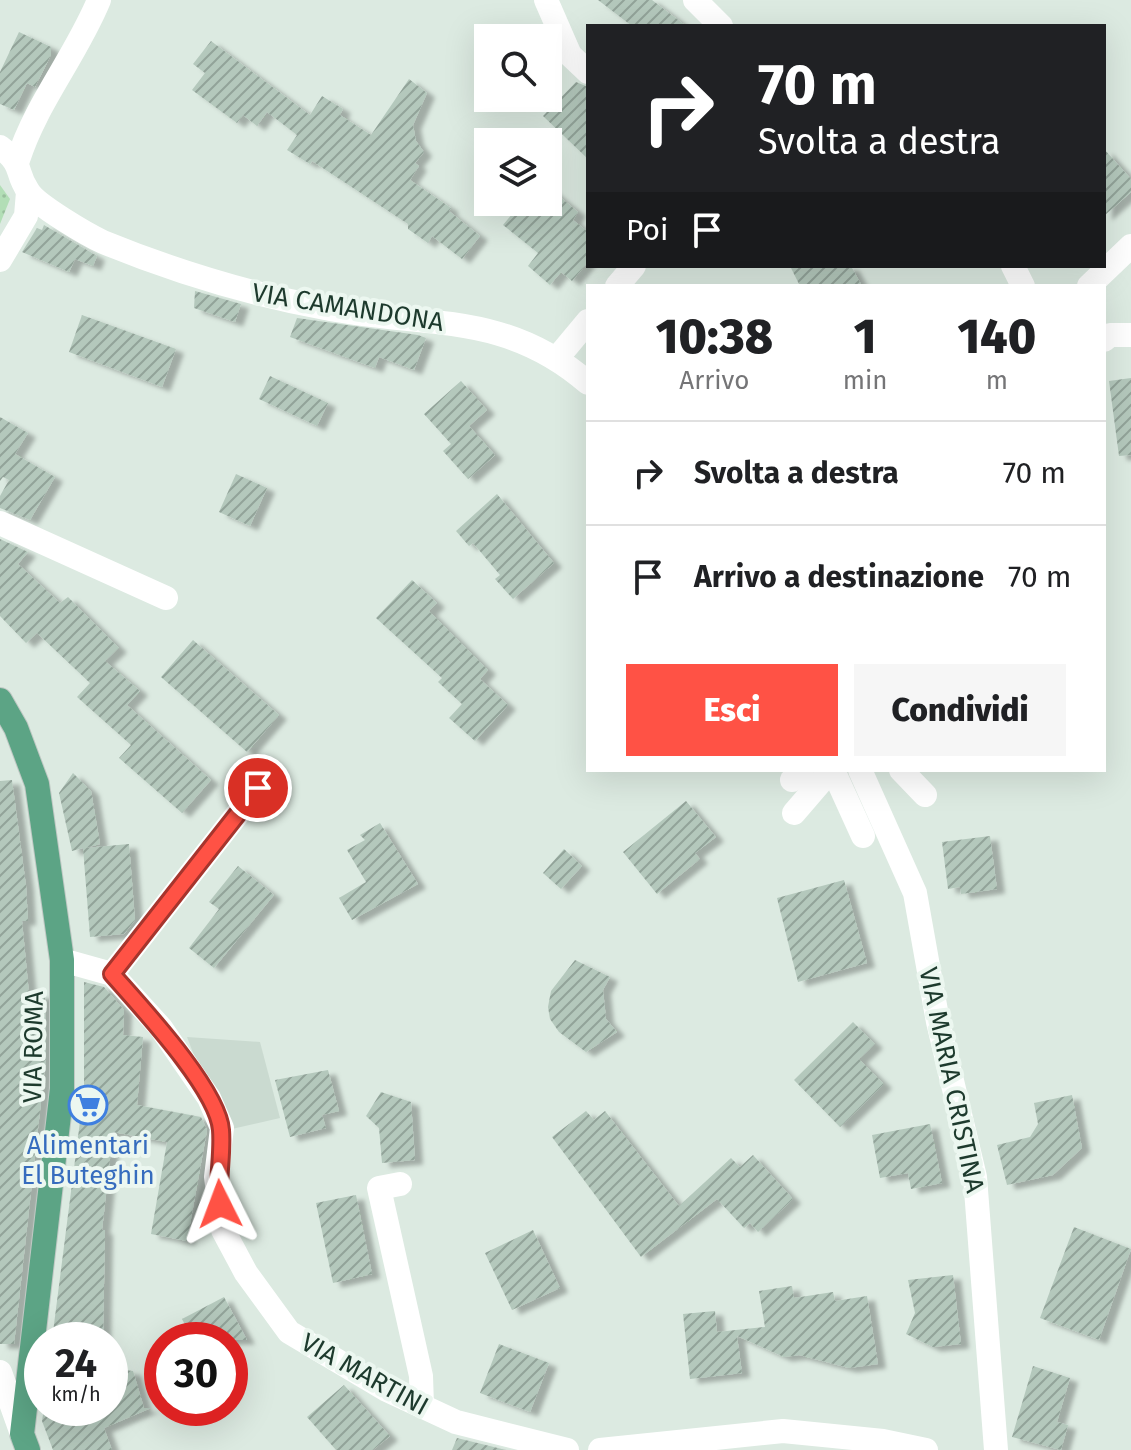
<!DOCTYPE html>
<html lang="it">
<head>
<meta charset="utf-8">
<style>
  body { margin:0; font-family:"Fira Sans",sans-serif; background:#f6f6f6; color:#202124; height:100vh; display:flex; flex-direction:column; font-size:30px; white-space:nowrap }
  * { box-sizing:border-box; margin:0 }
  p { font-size:26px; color:#757577 }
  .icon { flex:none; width:44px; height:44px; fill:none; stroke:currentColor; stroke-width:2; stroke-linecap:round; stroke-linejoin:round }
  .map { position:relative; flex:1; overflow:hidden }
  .details { position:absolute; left:586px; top:284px; width:520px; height:488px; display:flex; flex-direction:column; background:#fff; border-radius:0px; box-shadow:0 8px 32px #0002 }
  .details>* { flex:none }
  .hud { position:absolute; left:586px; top:24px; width:520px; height:244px; border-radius:0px; box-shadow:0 8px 32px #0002; background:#202124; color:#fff; overflow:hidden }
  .tools { position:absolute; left:474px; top:24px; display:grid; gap:16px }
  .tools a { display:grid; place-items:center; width:88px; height:88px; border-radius:0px; background:#fff; box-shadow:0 8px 32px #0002; font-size:40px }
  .speed { position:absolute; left:24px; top:1322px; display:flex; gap:16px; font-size:40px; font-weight:700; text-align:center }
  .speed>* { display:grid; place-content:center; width:104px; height:104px; border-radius:50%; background:#fff; box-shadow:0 8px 32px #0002; line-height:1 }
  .speed small { font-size:20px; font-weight:400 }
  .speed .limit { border:12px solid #d22; background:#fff; color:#111 }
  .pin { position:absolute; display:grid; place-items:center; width:68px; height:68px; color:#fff; margin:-34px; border:4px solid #fff; border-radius:50%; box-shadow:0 2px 8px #0007 }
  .me { position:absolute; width:88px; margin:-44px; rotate:357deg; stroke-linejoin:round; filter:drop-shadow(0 0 6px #0008) }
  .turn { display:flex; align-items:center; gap:28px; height:168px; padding:0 40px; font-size:36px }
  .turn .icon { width:104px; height:104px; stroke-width:2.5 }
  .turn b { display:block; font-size:56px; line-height:68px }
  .then { display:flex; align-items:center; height:76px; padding:0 40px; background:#0003; gap:16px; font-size:30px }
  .eta { display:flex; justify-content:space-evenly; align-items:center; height:136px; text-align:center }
  .eta b { font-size:48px; font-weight:800; line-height:56px }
  .button { display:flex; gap:16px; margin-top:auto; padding:16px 40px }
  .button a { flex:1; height:92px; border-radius:0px; background:#ff5245; color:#fff; font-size:32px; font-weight:800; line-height:92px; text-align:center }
  .button a+a { background:#f6f6f6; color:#202124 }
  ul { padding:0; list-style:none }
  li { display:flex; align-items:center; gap:24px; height:104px; padding:0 40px; border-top:2px solid #e0e0e0 }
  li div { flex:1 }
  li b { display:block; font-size:30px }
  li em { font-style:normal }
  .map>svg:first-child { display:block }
  .built { fill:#cadad0 }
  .grass { fill:url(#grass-dots) }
  .building { fill:url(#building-hatch); filter:url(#shadow) }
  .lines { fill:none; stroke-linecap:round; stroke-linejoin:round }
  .major-casing { stroke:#c0c8c4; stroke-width:26 }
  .minor { stroke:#fff; stroke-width:24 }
  .major { stroke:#5ca485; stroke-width:24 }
  .route-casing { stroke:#a6352d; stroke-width:20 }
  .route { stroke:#ff5245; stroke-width:14 }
  .labels { text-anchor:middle; stroke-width:8; stroke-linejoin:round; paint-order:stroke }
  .street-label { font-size:26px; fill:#1d3a2d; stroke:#ecf7f0 }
  .shop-label { font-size:26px; fill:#366cbe; stroke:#ecf7f0 }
</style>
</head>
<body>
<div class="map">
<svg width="1131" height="1450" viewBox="0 0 1131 1450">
  <defs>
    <pattern id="grass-dots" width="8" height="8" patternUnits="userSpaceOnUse" patternTransform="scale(2)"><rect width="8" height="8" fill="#b2deb6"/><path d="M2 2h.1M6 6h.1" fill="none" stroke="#99bf9d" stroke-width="1.8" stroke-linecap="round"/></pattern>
    <pattern id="building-hatch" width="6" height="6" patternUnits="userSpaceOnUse" patternTransform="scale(2)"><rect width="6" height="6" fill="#b4c8bc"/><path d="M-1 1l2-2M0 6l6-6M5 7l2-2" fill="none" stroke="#92a399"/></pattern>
    <filter id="shadow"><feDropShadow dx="8" dy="4.5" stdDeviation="2" flood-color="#0004"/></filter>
  </defs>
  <rect width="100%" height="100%" fill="#dceae1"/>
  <polygon class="built" points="187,1037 260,1042 280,1118 223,1131"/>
  <polygon class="grass" points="0,185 10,199 0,224"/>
  <g class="building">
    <polygon points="598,0 652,0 686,26 632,26"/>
    <polygon points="19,32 51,47 51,55 35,87 27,83 14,110 0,104 0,72"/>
    <polygon points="211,41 310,115 322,96 343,109 340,115 371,135 409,79 427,93 413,125 416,141 424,152 415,163 419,166 410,180 451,208 449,211 480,236 462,259 432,236 428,243 408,229 408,224 312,161 310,164 287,150 297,135 267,112 257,126 243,115 237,123 192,90 205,73 193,64"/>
    <polygon points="576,82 588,87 588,159 543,116"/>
    <polygon points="1104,149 1131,179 1131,192 1104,216"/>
    <polygon points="548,187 578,212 573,220 588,232 588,262 572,281 561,272 550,285 528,266 538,253 503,225 522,202 548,202"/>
    <polygon points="44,225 97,256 93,266 75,259 69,272 22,252 37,228 42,230"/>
    <polygon points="790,266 851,266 862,286 800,286"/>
    <polygon points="195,291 241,304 235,322 194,308"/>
    <polygon points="82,315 176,349 162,387 69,352"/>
    <polygon points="297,318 418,335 426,338 414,370 379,357 375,368 290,337"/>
    <polygon points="270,376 328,403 317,426 259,399"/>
    <polygon points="1131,378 1131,455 1119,456 1109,381"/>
    <polygon points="461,381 487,410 469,426 495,455 468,479 443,451 451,444 424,414"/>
    <polygon points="0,417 28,433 15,454 55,477 30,520 0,508 0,496 9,480 3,477 0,481"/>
    <polygon points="236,474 267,488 250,526 219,512"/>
    <polygon points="497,494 554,563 513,599 495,579 500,575 473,543 469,546 456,531"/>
    <polygon points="0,539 28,552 18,564 60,603 68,597 119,648 105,661 140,691 127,705 211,780 182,813 119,758 131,745 77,697 90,683 37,633 26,643 0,616"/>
    <polygon points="412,580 437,603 429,611 488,670 480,679 508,705 475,741 449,718 462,704 438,682 442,678 376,618"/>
    <polygon points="193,640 279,715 247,752 161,677"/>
    <polygon points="73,773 91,791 100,844 85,848 129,844 135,920 124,934 90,937 83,848 72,851 59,793"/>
    <polygon points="12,780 26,886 28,921 22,921 29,994 45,994 46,1057 14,1344 0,1344 0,781"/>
    <polygon points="686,801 716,837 695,853 700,859 657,894 623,852"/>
    <polygon points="380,823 418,884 352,920 339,898 366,882 347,850 365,840 360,835"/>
    <polygon points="990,836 997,889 961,894 960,887 948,889 942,842"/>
    <polygon points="564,849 582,866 561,889 543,873"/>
    <polygon points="238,866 274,895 214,968 189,948 219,909 209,902"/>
    <polygon points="844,880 867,963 798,982 777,898"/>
    <polygon points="575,960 610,977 603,990 606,1019 617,1032 586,1052 559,1032 550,1019 548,1007 551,991"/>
    <polygon points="84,982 104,987 124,1010 123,1035 143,1037 137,1105 201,1117 207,1130 187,1241 151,1234 167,1142 113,1132 102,1230 105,1230 103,1340 52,1340 84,1090"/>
    <polygon points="853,1022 875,1044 859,1059 884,1084 840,1127 794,1080"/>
    <polygon points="328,1070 339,1111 322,1115 326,1128 290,1137 275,1080"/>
    <polygon points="381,1092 411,1102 415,1160 382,1163 379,1128 366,1116"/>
    <polygon points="1072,1095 1082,1148 1053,1175 1007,1185 997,1145 1030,1137 1038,1124 1034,1103"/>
    <polygon points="586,1111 594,1120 605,1111 679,1206 731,1158 740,1167 753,1155 793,1199 758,1232 750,1223 744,1228 717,1199 641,1257 552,1137"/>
    <polygon points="930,1124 942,1183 911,1189 908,1173 880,1178 872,1135"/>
    <polygon points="356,1195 372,1274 333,1283 316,1203"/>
    <polygon points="1074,1227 1131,1249 1099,1340 1040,1318"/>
    <polygon points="533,1230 560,1288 512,1310 485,1253"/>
    <polygon points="953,1275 961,1344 933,1347 906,1334 915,1313 908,1280"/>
    <polygon points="792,1286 794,1298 833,1292 835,1301 867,1296 878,1364 849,1368 799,1355 784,1357 737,1336 742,1373 690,1379 683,1314 715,1311 717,1332 765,1327 759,1291"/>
    <polygon points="224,1297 247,1340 193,1340 182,1319"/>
    <polygon points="499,1344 549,1363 530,1412 480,1393"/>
    <polygon points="1033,1366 1070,1378 1057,1422 1068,1425 1061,1450 1012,1437"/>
    <polygon points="110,1368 133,1371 144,1408 151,1408 104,1428 112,1450 53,1450 42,1421 44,1408 110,1408"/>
    <polygon points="344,1385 390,1436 373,1450 336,1450 307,1417"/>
    <polygon points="457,1438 506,1450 452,1450"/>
  </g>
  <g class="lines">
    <defs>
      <polyline id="major" points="0,700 16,728 37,784 62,960 62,1089 22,1434 28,1450"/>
    </defs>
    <use href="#major" class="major-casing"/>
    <g class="minor">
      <polyline points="546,0 570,55 588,72"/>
      <polyline points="695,0 721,26"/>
      <path d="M0,147c25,19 14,23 28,44 8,14 60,44 75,51 71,29 146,52 222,66 99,20 179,2 263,75"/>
      <path d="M18,160c18,-57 58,-104 81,-160"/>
      <polyline points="0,260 26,216 28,192"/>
      <polyline points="1013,266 1023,286"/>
      <polyline points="617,286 634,266"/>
      <polyline points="1089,286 1131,246"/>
      <polyline points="1104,340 1110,335 1131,335"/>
      <polyline points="558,357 588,321"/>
      <polyline points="0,523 166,598"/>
      <polyline points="833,770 863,836"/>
      <polyline points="860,770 915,893 938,1022 975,1177 996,1450"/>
      <polyline points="901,770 925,795"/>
      <polyline points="792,780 802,770"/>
      <polyline points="794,813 831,770"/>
      <polyline points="62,960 112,974 161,1028 209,1098 222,1128 216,1177 223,1230 246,1273 289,1332 385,1389 456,1422 567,1450"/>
      <polyline points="112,974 258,788"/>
      <polyline points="400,1184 379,1188 421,1376 422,1406"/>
      <polyline points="0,1372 22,1434"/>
      <polyline points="600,1450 783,1431 883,1441 926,1450"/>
    </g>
    <use href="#major" class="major"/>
  </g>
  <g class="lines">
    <defs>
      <path id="route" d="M220,1204c-3,-26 3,-49 1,-74 -3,-41 -81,-124 -109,-156l146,-186"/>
    </defs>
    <use href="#route" class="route-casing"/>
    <use href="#route" class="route"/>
  </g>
  <defs>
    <symbol id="supermarket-ring" viewBox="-11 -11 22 22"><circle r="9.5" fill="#ecf7f0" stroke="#3f7fe0" stroke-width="1.5"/><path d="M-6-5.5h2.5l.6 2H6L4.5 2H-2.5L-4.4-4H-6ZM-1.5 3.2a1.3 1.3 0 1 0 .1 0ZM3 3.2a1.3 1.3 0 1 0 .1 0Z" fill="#3f7fe0"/></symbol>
  </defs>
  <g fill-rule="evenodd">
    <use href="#supermarket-ring" x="66" y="1083" width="44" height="44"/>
  </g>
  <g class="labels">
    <g class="street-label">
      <text transform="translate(348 307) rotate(9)" y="9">VIA CAMANDONA</text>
      <text transform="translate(33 1047) rotate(-89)" y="9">VIA ROMA</text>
      <text transform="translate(952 1080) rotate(78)" y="9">VIA MARIA CRISTINA</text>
      <text transform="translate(365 1374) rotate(29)" y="9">VIA MARTINI</text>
    </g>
    <g class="shop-label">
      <text x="88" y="1154">Alimentari<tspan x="88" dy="30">El Buteghin</tspan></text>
    </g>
  </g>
</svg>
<div class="tools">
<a><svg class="icon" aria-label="search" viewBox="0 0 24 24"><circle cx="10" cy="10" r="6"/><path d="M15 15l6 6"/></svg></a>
<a><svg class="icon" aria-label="layers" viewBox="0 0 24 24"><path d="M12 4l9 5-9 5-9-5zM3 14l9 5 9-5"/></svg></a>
</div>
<div class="speed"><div>24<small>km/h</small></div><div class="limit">30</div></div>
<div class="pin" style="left:258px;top:788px;background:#d93025"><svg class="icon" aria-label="arrive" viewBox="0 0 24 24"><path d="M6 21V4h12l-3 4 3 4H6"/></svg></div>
<svg class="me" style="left:220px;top:1204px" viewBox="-20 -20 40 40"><path d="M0-17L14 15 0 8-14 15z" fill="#ff5245" stroke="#fff" stroke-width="4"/></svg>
<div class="hud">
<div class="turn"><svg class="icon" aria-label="right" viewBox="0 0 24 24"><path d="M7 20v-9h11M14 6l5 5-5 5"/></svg><div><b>70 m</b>Svolta a destra</div></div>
<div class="then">Poi<svg class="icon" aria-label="arrive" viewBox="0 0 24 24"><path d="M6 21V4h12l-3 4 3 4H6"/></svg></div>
</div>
<section class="details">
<div class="eta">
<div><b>10:38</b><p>Arrivo</p></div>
<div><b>1</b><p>min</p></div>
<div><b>140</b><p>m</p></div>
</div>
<ul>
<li><svg class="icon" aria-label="right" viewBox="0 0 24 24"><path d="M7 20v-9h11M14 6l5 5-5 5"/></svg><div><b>Svolta a destra</b></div><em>70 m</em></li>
<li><svg class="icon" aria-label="arrive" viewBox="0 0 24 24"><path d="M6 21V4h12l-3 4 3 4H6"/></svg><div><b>Arrivo a destinazione</b></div><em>70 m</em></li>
</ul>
<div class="button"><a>Esci</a><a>Condividi</a></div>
</section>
</div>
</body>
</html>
